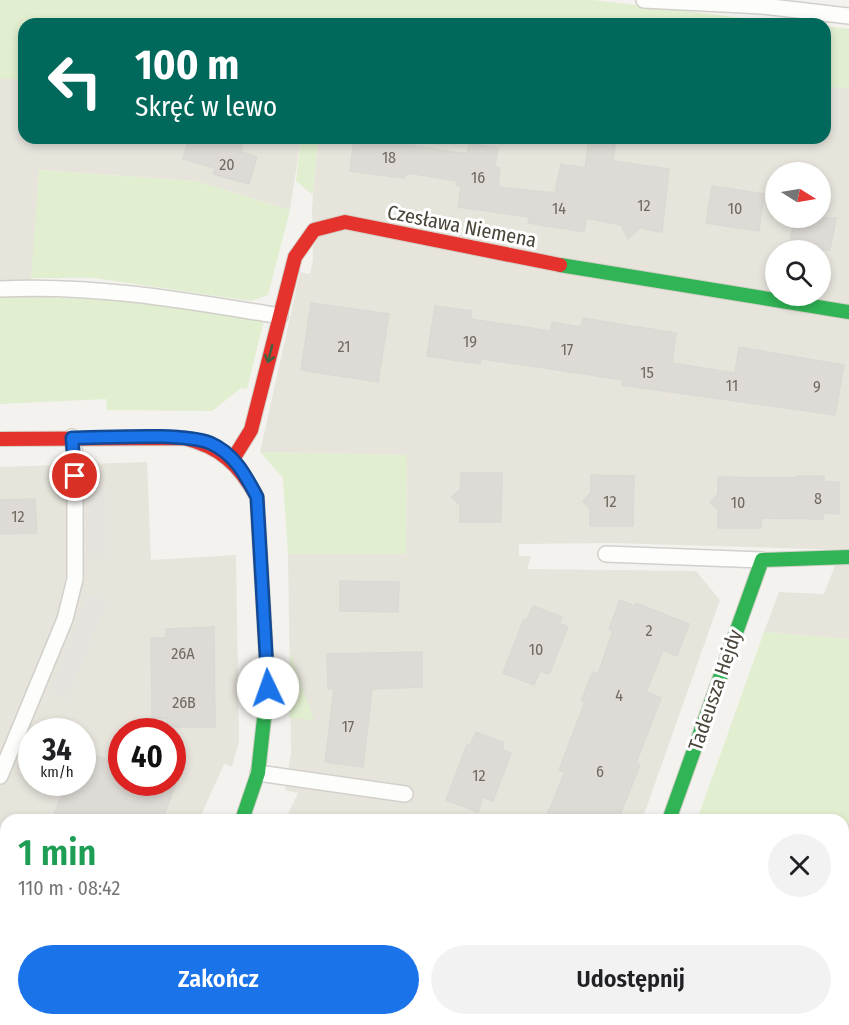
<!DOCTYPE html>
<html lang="pl">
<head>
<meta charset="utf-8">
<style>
  body { margin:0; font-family:"Fira Sans Condensed",sans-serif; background:#f2f2f2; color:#202124; height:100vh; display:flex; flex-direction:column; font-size:22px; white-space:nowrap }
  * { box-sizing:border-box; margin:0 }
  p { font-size:20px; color:#757577 }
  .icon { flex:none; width:33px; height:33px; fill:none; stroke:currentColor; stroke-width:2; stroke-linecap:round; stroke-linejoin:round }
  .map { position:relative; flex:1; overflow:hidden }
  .details { position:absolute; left:0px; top:814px; width:849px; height:212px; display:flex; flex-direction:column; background:#fff; border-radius:18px 18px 0 0; box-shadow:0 3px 9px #0003 }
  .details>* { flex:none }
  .hud { position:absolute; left:18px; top:18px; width:813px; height:126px; border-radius:18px; box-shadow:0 3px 9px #0003; background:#00695c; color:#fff; overflow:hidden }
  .needle { width:39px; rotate:101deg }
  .tools { position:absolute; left:765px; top:162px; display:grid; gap:12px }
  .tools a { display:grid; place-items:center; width:66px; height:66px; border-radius:50%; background:#fff; box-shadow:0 3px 9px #0003; font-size:30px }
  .speed { position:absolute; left:18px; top:718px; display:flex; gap:12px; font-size:30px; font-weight:700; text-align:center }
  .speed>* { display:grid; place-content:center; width:78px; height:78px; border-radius:50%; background:#fff; box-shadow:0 3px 9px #0003; line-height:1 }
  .speed small { font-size:15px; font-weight:400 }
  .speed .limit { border:9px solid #d22; background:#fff; color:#111 }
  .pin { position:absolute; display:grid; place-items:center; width:51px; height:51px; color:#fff; margin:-26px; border:3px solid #fff; border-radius:50%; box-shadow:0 2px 6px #0007 }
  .me { position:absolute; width:66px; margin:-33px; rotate:357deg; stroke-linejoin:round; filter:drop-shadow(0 0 4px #0008) }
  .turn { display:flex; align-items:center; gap:21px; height:126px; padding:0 18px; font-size:27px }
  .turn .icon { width:78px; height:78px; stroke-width:2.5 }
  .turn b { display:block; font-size:42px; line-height:51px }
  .round { display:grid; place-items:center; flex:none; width:63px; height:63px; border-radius:32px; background:#f2f2f2 }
  .overview { display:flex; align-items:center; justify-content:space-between; height:102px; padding:0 18px }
  h1 { font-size:36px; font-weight:600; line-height:45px; color:#1e9e55 }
  .primary-button { display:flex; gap:12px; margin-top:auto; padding:12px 18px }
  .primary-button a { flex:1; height:69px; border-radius:36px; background:#1a73e8; color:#fff; font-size:24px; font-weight:600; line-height:69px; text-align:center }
  .primary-button a+a { background:#f2f2f2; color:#202124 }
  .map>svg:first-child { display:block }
  .residential { fill:#e7e4dc; fill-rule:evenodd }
  .green { fill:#e1eecf }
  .parking { fill:#e6e3df }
  .building { fill:#dedbd6; stroke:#dcd9d4; stroke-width:1.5 }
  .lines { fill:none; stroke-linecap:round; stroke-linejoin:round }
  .lane-casing { stroke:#d2d0cb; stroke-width:18 }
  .street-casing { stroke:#d2d0cb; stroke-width:33 }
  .fast-casing { stroke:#d3cfc5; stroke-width:16 }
  .jam-casing { stroke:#d3cfc5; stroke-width:16 }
  .lane { stroke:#fdfdfc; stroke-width:15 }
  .street { stroke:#fdfdfc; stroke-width:30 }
  .fast { stroke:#30b455; stroke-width:14 }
  .jam { stroke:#e5322d; stroke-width:14 }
  .oneway { stroke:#446040 }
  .route-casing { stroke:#114b97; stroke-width:15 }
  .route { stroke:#1a73e8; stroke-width:10 }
  .labels { text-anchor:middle; stroke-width:6; stroke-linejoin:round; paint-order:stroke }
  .number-label { font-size:16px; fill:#706a61 }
  .street-label { font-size:20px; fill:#4b4439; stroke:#fff }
</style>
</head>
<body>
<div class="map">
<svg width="849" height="1025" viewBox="0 0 849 1025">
  <rect width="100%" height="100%" fill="#f4f2ee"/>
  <g class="residential">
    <polygon points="0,79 24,79 24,138 301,138 290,210 196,181 40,170 30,296 0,295"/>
    <path d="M825,87l24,1v462l-237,-7 -93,1v12h12l-4,13 169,2 24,29 -78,220h-357l13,-27 -13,-3 6,-37 -3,-199h118l1,-99 -147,-3 40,-180 10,2 3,-14 -1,-52 6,-70h507zM776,172h44v46h-44zM776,250h44v46h-44z"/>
    <path d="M147,462l4,98 85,-5 3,186 -7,26 -8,-3 -25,56h-193v200h104l-2,5h-108v-558zM32,732h50v51h-50zM122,732h50v51h-50z"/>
    <polygon points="836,563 849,564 849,639 764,632 779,592 824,594"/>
    <polygon points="197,1020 572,1020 570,1025 194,1025"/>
  </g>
  <g class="green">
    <polygon points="0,0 593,0 794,24 24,24 24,79 0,79"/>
    <polygon points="825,26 849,29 849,88 825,87"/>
    <polygon points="301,138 318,138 313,195 296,181"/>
    <polygon points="39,170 196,181 290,210 268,295 251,301 94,278 31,278"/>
    <polygon points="0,295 128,301 264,320 247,389 241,388 212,411 107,410 106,399 0,404"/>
    <polygon points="260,452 407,455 406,554 288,554 283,478"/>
    <polygon points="764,632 849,639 849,1025 624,1025 626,1020 843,1020 843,820 697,820"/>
    <polygon points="290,651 293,661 314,720 289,718"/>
  </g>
  <g class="parking">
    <polygon points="85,490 106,490 106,558 86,558"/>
    <polygon points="89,594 107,601 67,699 49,692"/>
  </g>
  <g class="building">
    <polygon points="189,138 244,138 241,152 257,157 249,184 213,174 215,168 183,159"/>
    <polygon points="354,138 408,138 414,146 467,154 469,143 498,148 495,167 500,168 498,187 555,193 561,164 585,168 589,138 616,138 613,161 669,169 662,232 640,228 628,239 621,225 586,218 584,232 528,223 529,217 458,207 461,187 456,186 457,181 409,173 403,178 350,171"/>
    <polygon points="712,186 764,194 759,231 706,223"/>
    <polygon points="794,218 836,218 830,250 789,250"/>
    <polygon points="311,303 389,314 378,382 301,370"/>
    <polygon points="435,306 472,311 470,319 551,331 552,322 581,327 583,318 676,333 672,363 735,373 739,347 844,365 835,415 622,385 623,380 545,368 481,359 480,364 427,356"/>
    <polygon points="461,473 502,473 501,522 460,522 460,505 452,497 460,490"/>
    <polygon points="591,475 634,476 633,526 590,526 590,509 583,501 591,493"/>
    <polygon points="797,476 824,476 824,482 839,482 839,514 823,513 823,519 761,518 761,528 718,528 718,510 710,502 718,494 718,477 797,478"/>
    <polygon points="35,499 37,533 0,534 0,500"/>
    <polygon points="340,581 399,582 398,612 340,611"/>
    <polygon points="620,600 635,606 636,603 689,624 677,656 663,650 646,692 661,698 636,763 640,765 618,820 545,820 565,772 559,770 585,702 581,701 593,672 598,674 613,631 609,629"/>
    <polygon points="533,606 562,617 559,623 568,627 549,674 540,671 534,685 503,673 524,619 527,620"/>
    <polygon points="214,627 215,727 167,727 167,718 152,718 151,638 166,638 166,629"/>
    <polygon points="422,652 422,687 372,689 363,767 325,762 334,689 328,689 327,654"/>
    <polygon points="476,732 504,743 502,749 511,753 493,801 483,797 478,812 446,800 467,745 470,746"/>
    <polygon points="82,749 122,767 122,783 176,783 162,820 51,820 68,783 82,783"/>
  </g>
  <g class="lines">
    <defs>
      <g id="lane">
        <polyline points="644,0 763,6 849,16"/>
        <path d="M0,289c93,-5 189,12 280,27"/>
        <polyline points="606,554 762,560"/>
        <polyline points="258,773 405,794"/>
        <polyline points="0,776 65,619 75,579 75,455 72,437"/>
        <polyline points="0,926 6,929"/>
      </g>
      <g id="street">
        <polyline points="151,1025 153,1020"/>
        <polyline points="597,1025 599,1020"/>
      </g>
      <g id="fast">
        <polyline points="560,265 849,312"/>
        <polyline points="242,820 258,773 266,701"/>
        <polyline points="669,820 762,560 849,557"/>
      </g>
      <g id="jam">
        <path d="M0,439l184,-1c36,9 55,26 73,59l11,191 -2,13"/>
        <polyline points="233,459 251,430 295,257 314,230 345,222 560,265"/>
      </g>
    </defs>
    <use href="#lane" class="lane-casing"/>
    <use href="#street" class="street-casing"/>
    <use href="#fast" class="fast-casing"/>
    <use href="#jam" class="jam-casing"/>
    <use href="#lane" class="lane"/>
    <use href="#street" class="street"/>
    <use href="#fast" class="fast"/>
    <use href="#jam" class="jam"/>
  </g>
  <defs><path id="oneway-shaft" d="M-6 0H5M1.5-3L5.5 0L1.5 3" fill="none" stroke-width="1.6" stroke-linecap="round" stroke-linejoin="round" transform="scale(1.5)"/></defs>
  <use class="oneway" href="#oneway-shaft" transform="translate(270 354) rotate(104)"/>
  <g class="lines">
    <defs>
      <path id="route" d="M75,476l-3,-38c33,0 110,-6 138,5 24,10 36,33 47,54l11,191"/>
    </defs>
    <use href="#route" class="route-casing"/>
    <use href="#route" class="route"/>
  </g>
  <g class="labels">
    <g class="number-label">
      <text x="389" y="163">18</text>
      <text x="227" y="170">20</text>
      <text x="478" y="183">16</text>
      <text x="644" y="211">12</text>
      <text x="559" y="214">14</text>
      <text x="735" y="214">10</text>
      <text x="470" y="347">19</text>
      <text x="344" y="352">21</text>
      <text x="567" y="355">17</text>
      <text x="647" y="378">15</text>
      <text x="732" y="391">11</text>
      <text x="817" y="392">9</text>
      <text x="818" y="504">8</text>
      <text x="610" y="507">12</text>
      <text x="738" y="508">10</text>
      <text x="18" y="522">12</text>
      <text x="649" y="636">2</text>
      <text x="536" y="655">10</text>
      <text x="183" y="659">26A</text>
      <text x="619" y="701">4</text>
      <text x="184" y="708">26B</text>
      <text x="348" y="732">17</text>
      <text x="600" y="777">6</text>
      <text x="479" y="781">12</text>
    </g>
    <g class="street-label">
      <text transform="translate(462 226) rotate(11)" y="7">Czesława Niemena</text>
      <text transform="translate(715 690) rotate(-71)" y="7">Tadeusza Hejdy</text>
    </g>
  </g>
</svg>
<div class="tools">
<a><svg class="needle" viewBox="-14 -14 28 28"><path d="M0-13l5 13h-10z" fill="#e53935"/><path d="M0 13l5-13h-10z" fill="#757577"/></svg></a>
<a><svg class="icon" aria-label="search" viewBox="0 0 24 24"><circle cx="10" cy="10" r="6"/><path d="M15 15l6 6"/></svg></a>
</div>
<div class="speed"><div>34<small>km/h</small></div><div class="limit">40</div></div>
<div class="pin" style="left:75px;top:476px;background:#d93025"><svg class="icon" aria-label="arrive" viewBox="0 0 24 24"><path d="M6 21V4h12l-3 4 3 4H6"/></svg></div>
<svg class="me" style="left:268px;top:688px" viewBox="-20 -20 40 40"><circle r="19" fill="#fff"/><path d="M0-13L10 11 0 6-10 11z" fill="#1a73e8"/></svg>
<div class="hud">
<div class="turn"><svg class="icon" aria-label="left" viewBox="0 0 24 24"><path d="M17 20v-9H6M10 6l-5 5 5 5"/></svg><div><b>100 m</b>Skręć w lewo</div></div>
</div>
<section class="details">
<div class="overview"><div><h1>1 min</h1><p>110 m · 08:42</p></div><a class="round"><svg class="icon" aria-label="close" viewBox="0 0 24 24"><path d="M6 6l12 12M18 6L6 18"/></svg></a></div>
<div class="primary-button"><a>Zakończ</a><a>Udostępnij</a></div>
</section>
</div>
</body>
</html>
